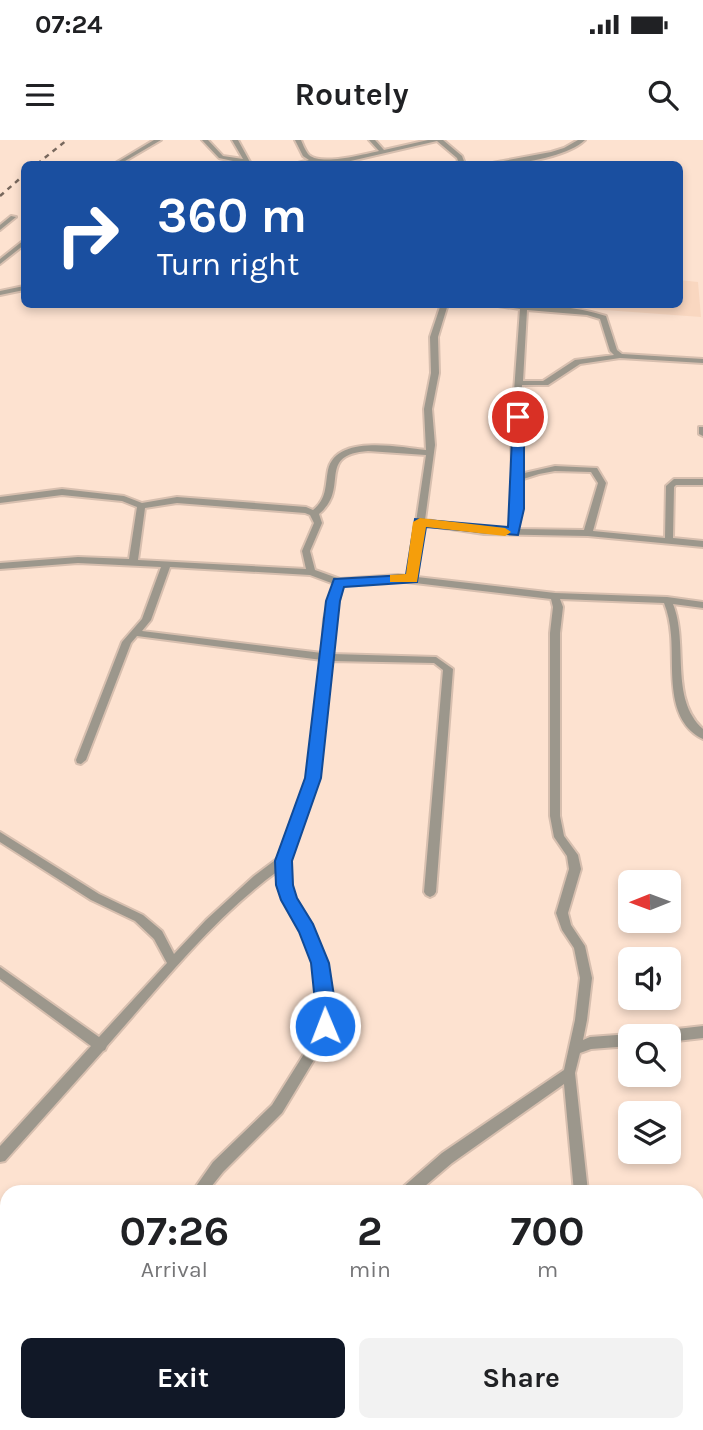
<!DOCTYPE html>
<html lang="en">
<head>
<meta charset="utf-8">
<style>
  body { margin:0; font-family:Karla,sans-serif; background:#f2f2f2; color:#202124; height:100vh; display:flex; flex-direction:column; font-size:26px; white-space:nowrap }
  * { box-sizing:border-box; margin:0 }
  p { font-size:23px; color:#757577 }
  .icon { flex:none; width:38px; height:38px; fill:none; stroke:currentColor; stroke-width:2; stroke-linecap:round; stroke-linejoin:round }
  .map { position:relative; flex:1; overflow:hidden }
  .side { position:absolute; left:0px; top:1045px; width:704px; height:247px; display:flex; flex-direction:column; background:#fff; border-radius:21px 21px 0 0; box-shadow:0 4px 10px #0003 }
  .side>* { flex:none }
  .guide { position:absolute; left:21px; top:21px; width:662px; height:147px; border-radius:10px; box-shadow:0 4px 10px #0003; background:#1a4fa0; color:#fff; overflow:hidden }
  .needle { width:46px; rotate:269deg }
  .tools { position:absolute; left:618px; top:730px; display:grid; gap:14px }
  .tools a { display:grid; place-items:center; width:63px; height:63px; border-radius:10px; background:#fff; box-shadow:0 4px 10px #0003; font-size:35px }
  .pin { position:absolute; display:grid; place-items:center; width:60px; height:60px; color:#fff; margin:-30px; border:4px solid #fff; border-radius:50%; box-shadow:0 2px 7px #0007 }
  .me { position:absolute; width:77px; margin:-38px; rotate:359deg; stroke-linejoin:round; filter:drop-shadow(0 0 5px #0008) }
  .turn { display:flex; align-items:center; gap:24px; height:147px; padding:0 21px; font-size:32px }
  .turn .icon { width:91px; height:91px; stroke-width:2.5 }
  .turn b { display:block; font-size:49px; line-height:60px }
  .eta { display:flex; justify-content:space-evenly; align-items:center; height:119px; text-align:center }
  .eta b { font-size:42px; font-weight:700; line-height:49px }
  .action { display:flex; gap:14px; margin-top:auto; padding:14px 21px }
  .action a { flex:1; height:80px; border-radius:10px; background:#111827; color:#fff; font-size:28px; font-weight:700; line-height:80px; text-align:center }
  .action a+a { background:#f2f2f2; color:#202124 }
  .status { display:flex; justify-content:space-between; align-items:center; height:49px; padding:0 35px; background:#fff; direction:ltr }
  .status svg { height:19px; fill:currentColor }
  header { display:flex; justify-content:space-between; align-items:center; height:91px; padding:0 21px; background:#fff; font-size:32px; font-weight:700 }
  .map>svg:first-child { display:block }
  .built { fill:#f9d7c0 }
  .lines { fill:none; stroke-linecap:round; stroke-linejoin:round }
  .minor-casing { stroke:#d7bfaf; stroke-width:4 }
  .minor { fill:#9c978c; fill-rule:evenodd }
  .rail { stroke:#78685d; stroke-width:2.5; stroke-dasharray:5 5; stroke-linecap:butt }
  .route { fill:#1a73e8; stroke:#114b97; stroke-width:2 }
  .slow { fill:#f59e0b }
</style>
</head>
<body>
<div class="status"><b>07:24</b><svg viewBox="0 0 49 12"><path d="M0 12V9h3v3zM5 12V6h3v6zM10 12V3h3v9zM15 12V0h3v12zM26 1h20v11H26zM47 4h2v5h-2z"/></svg></div>
<header><svg class="icon" aria-label="menu" viewBox="0 0 24 24"><path d="M4 6h16M4 12h16M4 18h16"/></svg>Routely<svg class="icon" aria-label="search" viewBox="0 0 24 24"><circle cx="10" cy="10" r="6"/><path d="M15 15l6 6"/></svg></header>
<div class="map">
<svg width="703" height="1290" viewBox="0 0 703 1290">
  <rect width="100%" height="100%" fill="#fde2d0"/>
  <polygon class="built" points="679,140 698,142 701,177 536,165 679,164"/>
  <g class="lines">
    <defs>
      <g id="minor">
        <polygon points="154,0 161,0 120,24 114,24"/>
        <polygon points="202,0 208,0 223,16 243,19 232,0 238,0 250,22 247,24 219,18"/>
        <path d="M295,0h6c2,5 5,12 8,15 12,11 56,-1 70,-4l-10,-11h6l9,10 44,-10h15l19,16 3,8h-6l-2,-6 -20,-17 -95,22 -28,-1 -17,2 1,-1 11,-3 -6,-4z"/>
        <path d="M578,0h7c-19,18 -73,26 -98,24l64,-12 13,-4z"/>
        <polygon points="11,76 16,77 0,90 0,85"/>
        <polygon points="24,100 24,105 0,124 0,119"/>
        <polygon points="24,146 24,150 0,155 0,151"/>
        <path d="M441,164h7l-10,33 1,36 -7,36 3,36 -10,75 59,8 25,1 4,-20 -2,-76 9,-124 -36,-5c39,0 85,0 122,12l11,34 5,4 81,5v4l-83,-5 -40,6 -32,21h-26l-3,48 1,41 35,-8 42,2 9,15 -13,48 72,7 1,-52 8,-7h29v6h-27l-2,2 -1,51 30,3v6l-115,-11 -104,-2 -60,-9 -7,52 138,16 112,4 36,5v6l-30,-4c16,40 -4,94 30,125v10c-38,-18 -29,-70 -32,-104 -1,-12 -3,-22 -7,-32l-104,-4 3,8 -3,26v183l4,20 14,19 3,14 -13,44 3,12 14,21 7,32 -5,42 -4,20 7,-3 40,-3 4,2h-4v10l-39,3 -11,4 -5,20 13,119h-14l-10,-108 -112,79 -34,29h-17l2,-5 39,-34 122,-83 11,-50 5,-42 -6,-30 -12,-18 -6,-17 13,-44 -2,-13 -13,-19 -4,-21v-183l3,-26 -2,-8 -153,-18 -55,4 -9,34 -2,35 104,3 17,12 -17,223 -2,3 -4,2 -4,-2 -2,-3 19,-222 -9,-7 -103,-2 -13,117 -29,83 1,24 5,13 18,31 13,34 5,33v30l-8,19 -41,68 -59,59 -16,20h-15l21,-30 59,-57 42,-67c13,-32 2,-76 -12,-107 -10,-22 -23,-34 -24,-60 -65,47 -118,115 -171,175l-2,4 -2,1 -98,110 -5,1v-16l91,-100 -91,-67v-12l99,70 68,-74 -13,-24 -19,-18 -44,-21 -91,-58v-10l99,62 44,21 19,16 12,23 32,-34 48,-44 24,-18 30,-80 14,-118 -185,-24 -6,7 -45,117 -5,4 -4,-1 -1,-3 46,-118 20,-23 19,-52 -83,-4 -78,6v-6l78,-6 51,2 8,-52 -15,-6 -60,-6 -62,8v-6l62,-8 62,7 18,7 35,-6 129,10 7,3c14,-11 12,-24 15,-40 8,-36 71,-23 98,-20l-2,-41 7,-36 -1,-36zM527,170l60,5 13,4 10,32 4,4 -39,5 -32,21h-20zM368,311l58,4 -18,121 -10,-1 -58,4 -25,-9 -5,-19 12,-28 -3,-9c32,-26 -4,-59 49,-63zM555,331l36,1 7,11 -14,47 -66,-1 3,-20 -1,-29 19,-6zM177,363l128,10 5,2 4,8 -12,28 4,18 -168,-9 7,-52zM170,427l140,8 24,9 -10,35 -2,34 -180,-22 9,-11z"/>
        <polygon points="699,287 703,287 703,296 699,294"/>
        <polygon points="703,886 703,898 668,902 668,896 662,896 664,892 668,890"/>
        <polygon points="0,1094 7,1099 7,1116 0,1111"/>
        <polygon points="703,1280 703,1290 683,1290 686,1285 696,1284 696,1282"/>
        <polygon points="53,1284 68,1284 66,1290 50,1290"/>
        <polygon points="174,1284 191,1284 194,1290 176,1290"/>
        <polygon points="391,1284 423,1284 426,1290 388,1290"/>
        <polygon points="637,1284 652,1284 653,1290 637,1290"/>
      </g>
    </defs>
    <use href="#minor" class="minor-casing"/>
    <use href="#minor" class="minor"/>
    <g class="rail">
      <polyline points="37,24 67,0"/>
      <polyline points="0,56 24,35"/>
    </g>
  </g>
  <polygon class="route" points="513,275 524,277 524,369 518,395 426,387 417,442 344,447 340,461 321,638 292,721 293,745 297,758 313,784 329,823 334,856 331,891 325,894 318,891 311,823 299,792 281,760 276,745 275,721 305,638 326,461 334,439 406,435 415,379 508,387"/>
  <polygon class="slow" points="420,378 505,388 511,392 505,396 426,387 417,442 390,442 390,435 406,434 413,382"/>
</svg>
<div class="tools">
<a><svg class="needle" viewBox="-14 -14 28 28"><path d="M0-13l5 13h-10z" fill="#e53935"/><path d="M0 13l5-13h-10z" fill="#757577"/></svg></a>
<a><svg class="icon" aria-label="sound" viewBox="0 0 24 24"><path d="M4 9h4l5-4v14l-5-4H4zM17 9q2 3 0 6"/></svg></a>
<a><svg class="icon" aria-label="search" viewBox="0 0 24 24"><circle cx="10" cy="10" r="6"/><path d="M15 15l6 6"/></svg></a>
<a><svg class="icon" aria-label="layers" viewBox="0 0 24 24"><path d="M12 4l9 5-9 5-9-5zM3 14l9 5 9-5"/></svg></a>
</div>
<div class="pin" style="left:518px;top:277px;background:#d93025"><svg class="icon" aria-label="arrive" viewBox="0 0 24 24"><path d="M6 21V4h12l-3 4 3 4H6"/></svg></div>
<svg class="me" style="left:325px;top:886px" viewBox="-20 -20 40 40"><circle r="17" fill="#1a73e8" stroke="#fff" stroke-width="3"/><path d="M0-11L8 9 0 5-8 9z" fill="#fff"/></svg>
<div class="guide">
<div class="turn"><svg class="icon" aria-label="right" viewBox="0 0 24 24"><path d="M7 20v-9h11M14 6l5 5-5 5"/></svg><div><b>360 m</b>Turn right</div></div>
</div>
<section class="side">
<div class="eta">
<div><b>07:26</b><p>Arrival</p></div>
<div><b>2</b><p>min</p></div>
<div><b>700</b><p>m</p></div>
</div>
<div class="action"><a>Exit</a><a>Share</a></div>
</section>
</div>
</body>
</html>
